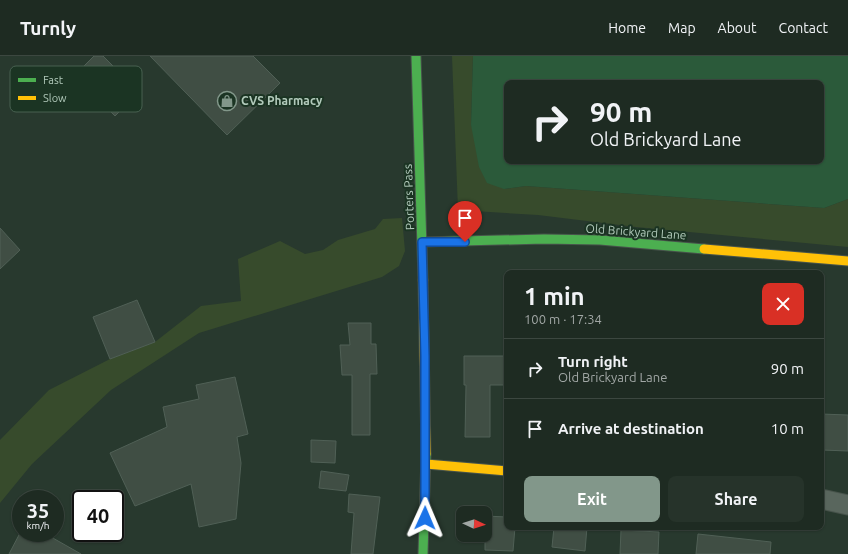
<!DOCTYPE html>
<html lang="en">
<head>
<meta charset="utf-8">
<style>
  body { margin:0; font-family:Ubuntu,sans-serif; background:#26332a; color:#f1f3f6; height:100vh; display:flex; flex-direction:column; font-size:15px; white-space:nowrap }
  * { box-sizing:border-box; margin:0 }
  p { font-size:13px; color:#a1a7a5 }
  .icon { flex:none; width:22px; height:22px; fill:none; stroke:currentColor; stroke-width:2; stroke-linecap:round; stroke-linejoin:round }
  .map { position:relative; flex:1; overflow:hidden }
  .side { position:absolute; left:504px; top:214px; width:320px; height:260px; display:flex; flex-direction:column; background:#1e2b22; border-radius:8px; box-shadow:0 1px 3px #0004,0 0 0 1px #3c4740 }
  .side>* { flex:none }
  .banner { position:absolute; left:504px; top:24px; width:320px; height:84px; border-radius:8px; box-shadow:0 1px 3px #0004,0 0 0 1px #3c4740; background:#1e2b22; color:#f1f3f6; overflow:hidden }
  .needle { width:26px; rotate:94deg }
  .fabs { position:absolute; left:456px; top:450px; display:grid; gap:8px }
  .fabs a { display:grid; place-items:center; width:36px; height:36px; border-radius:8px; background:#1e2b22; box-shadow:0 1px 3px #0004,0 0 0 1px #3c4740; font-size:20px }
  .speed { position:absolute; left:12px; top:434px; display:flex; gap:8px; font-size:20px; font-weight:700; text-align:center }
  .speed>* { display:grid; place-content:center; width:52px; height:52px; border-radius:50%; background:#1e2b22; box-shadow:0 1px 3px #0004,0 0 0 1px #3c4740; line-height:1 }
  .speed small { font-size:10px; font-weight:400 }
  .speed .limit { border:2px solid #111; border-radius:6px; background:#fff; color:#111 }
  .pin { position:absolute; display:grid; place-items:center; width:34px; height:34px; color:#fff; margin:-41px -17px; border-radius:50% 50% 50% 0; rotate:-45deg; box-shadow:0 0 4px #0007 }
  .pin .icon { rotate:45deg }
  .me { position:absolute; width:44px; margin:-22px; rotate:1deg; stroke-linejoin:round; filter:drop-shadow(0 0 3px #0008) }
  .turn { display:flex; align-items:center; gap:14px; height:84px; padding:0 20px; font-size:18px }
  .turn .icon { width:52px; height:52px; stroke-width:2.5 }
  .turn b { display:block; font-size:28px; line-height:34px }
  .round { display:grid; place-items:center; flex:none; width:42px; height:42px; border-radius:8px; background:#26332a }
  .headline { display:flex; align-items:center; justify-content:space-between; height:68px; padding:0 20px }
  h1 { font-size:24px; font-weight:700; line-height:30px }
  .primary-button { display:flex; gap:8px; margin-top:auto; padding:8px 20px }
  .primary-button a { flex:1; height:46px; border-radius:8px; background:#82978a; color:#fff; font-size:16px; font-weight:700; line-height:46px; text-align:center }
  .primary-button a+a { background:#26332a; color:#f1f3f6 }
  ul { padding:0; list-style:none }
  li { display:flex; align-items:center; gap:12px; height:60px; padding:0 20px; border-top:1px solid #3c4740 }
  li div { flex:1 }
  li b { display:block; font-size:15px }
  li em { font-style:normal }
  header { display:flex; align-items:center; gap:24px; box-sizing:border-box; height:56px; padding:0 20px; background:#1e2b22; border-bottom:1px solid #3c4740 }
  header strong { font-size:19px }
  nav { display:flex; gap:22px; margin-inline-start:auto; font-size:14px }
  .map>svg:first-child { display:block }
  .green { fill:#374b2c }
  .water { fill:#2b5a3a; fill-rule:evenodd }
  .building { fill:#404e44; stroke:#506056 }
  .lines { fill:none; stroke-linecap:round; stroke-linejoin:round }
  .street-casing { stroke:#47534b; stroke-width:21 }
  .fast-casing { stroke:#47534b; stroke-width:11 }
  .slow-casing { stroke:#47534b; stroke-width:11 }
  .street { stroke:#59665d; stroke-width:19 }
  .fast { stroke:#4caf50; stroke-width:9 }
  .slow { stroke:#ffc107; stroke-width:9 }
  .route-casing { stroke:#114b97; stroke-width:10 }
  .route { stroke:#1a73e8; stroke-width:7 }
  .labels { text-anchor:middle; stroke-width:4; stroke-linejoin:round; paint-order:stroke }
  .poi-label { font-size:12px; font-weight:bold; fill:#b2cabb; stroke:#1b3423; text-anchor:start }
  .street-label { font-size:12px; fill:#b2cabb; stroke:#1b3423 }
  .key { fill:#1b3423; stroke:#486151; stroke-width:1 }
  .key-label { font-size:11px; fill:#b2cabb }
</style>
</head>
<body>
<header>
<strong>Turnly</strong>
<nav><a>Home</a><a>Map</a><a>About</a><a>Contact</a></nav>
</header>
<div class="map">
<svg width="848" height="498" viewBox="0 0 848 498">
  <rect width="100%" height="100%" fill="#28392e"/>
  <g class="green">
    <polygon points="452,0 473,0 471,69 505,133 526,130 824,152 848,143 848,191 636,171 538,159 458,154"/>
    <polygon points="402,162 405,195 399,210 382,221 199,277 111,334 32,408 0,447 0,384 49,334 110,303 155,286 201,250 241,245 238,203 280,185 305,198 323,194 338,184 375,173 383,163"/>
  </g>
  <path class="water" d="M473,0h375v143l-24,9 -298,-22 -22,3 -17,-6 -8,-16 -8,-42zM507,27h314v78h-314z"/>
  <g class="building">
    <polygon points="94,0 103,0 128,25 122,31 133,42 115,60 84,28 93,19 84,10"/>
    <polygon points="150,0 253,0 280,27 227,79"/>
    <polygon points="0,172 20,194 0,213"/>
    <polygon points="137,244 155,286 110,303 93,261"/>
    <polygon points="348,267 371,267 371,288 376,288 377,318 370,318 370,379 352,379 352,319 342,319 340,289 350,289"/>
    <polygon points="464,300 507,300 507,329 490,329 490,381 465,381 466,329 464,329"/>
    <polygon points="235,321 248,378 237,381 241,407 236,463 199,471 191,428 135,450 110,397 167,371 163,351 199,343 196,329"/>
    <polygon points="821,358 848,359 848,395 822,394"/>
    <polygon points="311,384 336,385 335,407 311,406"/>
    <polygon points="321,415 349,419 346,435 319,432"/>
    <polygon points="349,438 380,441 373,498 351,498 354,457 348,456"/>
    <polygon points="485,460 507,461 507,471 515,471 513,495 485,494"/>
    <polygon points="554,471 587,471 585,495 552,491"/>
    <polygon points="621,474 659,476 658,498 620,498"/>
    <polygon points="20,477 44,477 81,498 9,498"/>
    <polygon points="698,478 771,486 770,498 696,498"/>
  </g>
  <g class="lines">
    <defs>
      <polyline id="street" points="821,443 848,449"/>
      <g id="fast">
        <polyline points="416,0 423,224"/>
        <polyline points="422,186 544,183 600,184 704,193"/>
        <polyline points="423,498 426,398"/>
      </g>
      <g id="slow">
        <polyline points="704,193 848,205"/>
        <polyline points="423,224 426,398"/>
        <polyline points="426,408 507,415"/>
      </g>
    </defs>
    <use href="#street" class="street-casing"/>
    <use href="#fast" class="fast-casing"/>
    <use href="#slow" class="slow-casing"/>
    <use href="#street" class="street"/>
    <use href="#fast" class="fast"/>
    <use href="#slow" class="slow"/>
  </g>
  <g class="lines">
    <defs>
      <polyline id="route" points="425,462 425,300 422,186 465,186"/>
    </defs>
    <use href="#route" class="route-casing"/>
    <use href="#route" class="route"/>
  </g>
  <defs>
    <symbol id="shop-ring" viewBox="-11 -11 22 22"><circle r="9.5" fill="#1b3423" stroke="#82978a" stroke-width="1.5"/><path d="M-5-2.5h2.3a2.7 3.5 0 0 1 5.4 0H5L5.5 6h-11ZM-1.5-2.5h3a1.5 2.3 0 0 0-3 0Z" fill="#82978a"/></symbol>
  </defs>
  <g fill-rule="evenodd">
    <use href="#shop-ring" x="216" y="34" width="22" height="22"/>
  </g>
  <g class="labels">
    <g class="poi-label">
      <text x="241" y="49">CVS Pharmacy</text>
    </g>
    <g class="street-label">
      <text transform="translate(409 141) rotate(-92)" y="4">Porters Pass</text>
      <text transform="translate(636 176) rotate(4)" y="4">Old Brickyard Lane</text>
    </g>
  </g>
  <rect x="10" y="10" width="132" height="46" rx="6" class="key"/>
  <rect x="18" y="22" width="18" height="4" fill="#4caf50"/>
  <rect x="18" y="40" width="18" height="4" fill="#ffc107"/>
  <g class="key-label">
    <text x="43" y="28">Fast</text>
    <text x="43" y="46">Slow</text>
  </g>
</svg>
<div class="fabs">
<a><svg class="needle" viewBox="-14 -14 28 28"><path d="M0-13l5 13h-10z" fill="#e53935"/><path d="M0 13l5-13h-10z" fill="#a1a7a5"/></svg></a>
</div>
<div class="speed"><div>35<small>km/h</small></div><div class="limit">40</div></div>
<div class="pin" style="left:465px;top:186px;background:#d93025"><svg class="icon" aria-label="arrive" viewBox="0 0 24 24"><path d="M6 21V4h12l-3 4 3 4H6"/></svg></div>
<svg class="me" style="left:425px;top:462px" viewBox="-20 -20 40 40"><path d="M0-17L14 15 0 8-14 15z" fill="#1a73e8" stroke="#fff" stroke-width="4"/></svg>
<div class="banner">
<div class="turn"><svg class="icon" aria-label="right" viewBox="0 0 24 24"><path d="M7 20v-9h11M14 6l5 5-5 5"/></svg><div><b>90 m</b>Old Brickyard Lane</div></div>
</div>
<section class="side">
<div class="headline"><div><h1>1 min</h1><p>100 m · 17:34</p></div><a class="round" style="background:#d93025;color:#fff"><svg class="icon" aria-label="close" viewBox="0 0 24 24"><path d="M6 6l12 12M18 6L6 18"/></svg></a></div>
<ul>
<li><svg class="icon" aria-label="right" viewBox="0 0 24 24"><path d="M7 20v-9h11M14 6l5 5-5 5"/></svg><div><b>Turn right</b><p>Old Brickyard Lane</p></div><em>90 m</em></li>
<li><svg class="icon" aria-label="arrive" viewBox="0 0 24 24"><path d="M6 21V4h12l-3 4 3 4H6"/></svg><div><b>Arrive at destination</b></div><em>10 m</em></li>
</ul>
<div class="primary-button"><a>Exit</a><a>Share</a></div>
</section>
</div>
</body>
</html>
